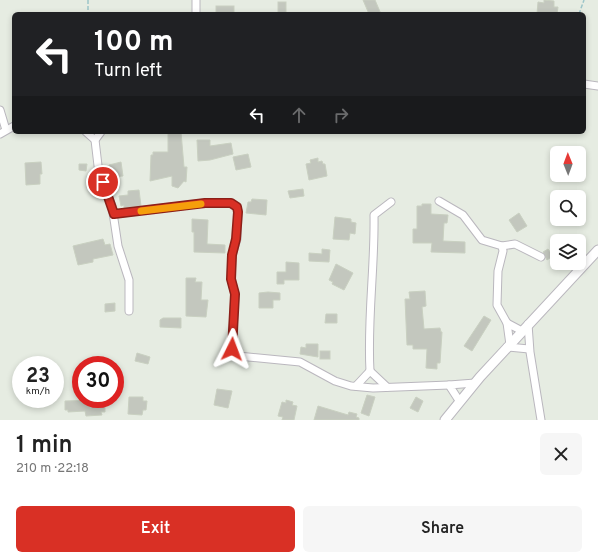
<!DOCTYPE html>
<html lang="en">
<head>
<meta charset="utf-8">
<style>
  body { margin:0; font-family:Overpass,sans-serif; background:#f6f6f6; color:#222; height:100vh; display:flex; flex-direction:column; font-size:15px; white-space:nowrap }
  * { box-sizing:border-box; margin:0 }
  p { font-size:13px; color:#767676 }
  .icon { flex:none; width:22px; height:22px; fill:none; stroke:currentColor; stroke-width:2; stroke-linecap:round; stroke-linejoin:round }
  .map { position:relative; height:420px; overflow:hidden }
  .side { display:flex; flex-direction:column; background:#fff; flex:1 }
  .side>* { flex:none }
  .top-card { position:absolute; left:12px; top:12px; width:574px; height:122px; border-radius:6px; box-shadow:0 2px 6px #0003; background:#202124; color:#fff; overflow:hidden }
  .needle { width:26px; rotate:359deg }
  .controls { position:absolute; left:550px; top:146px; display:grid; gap:8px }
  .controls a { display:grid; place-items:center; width:36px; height:36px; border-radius:6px; background:#fff; box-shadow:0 2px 6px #0003; font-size:20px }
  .speed { position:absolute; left:12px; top:356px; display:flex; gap:8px; font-size:20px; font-weight:700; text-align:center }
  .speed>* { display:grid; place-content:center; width:52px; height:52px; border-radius:50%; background:#fff; box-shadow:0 2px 6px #0003; line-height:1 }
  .speed small { font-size:10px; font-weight:400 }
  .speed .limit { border:6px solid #d22; background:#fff; color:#111 }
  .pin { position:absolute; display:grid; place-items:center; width:34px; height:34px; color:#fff; margin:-17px; border:2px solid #fff; border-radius:50%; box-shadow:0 1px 4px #0007 }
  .me { position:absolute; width:44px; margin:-22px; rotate:3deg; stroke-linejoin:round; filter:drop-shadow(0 0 3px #0008) }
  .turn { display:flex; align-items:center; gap:14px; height:84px; padding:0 16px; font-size:18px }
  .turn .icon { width:52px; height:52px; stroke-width:2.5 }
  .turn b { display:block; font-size:28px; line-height:34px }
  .lanes { display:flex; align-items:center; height:38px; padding:0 16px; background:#0003; justify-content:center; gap:20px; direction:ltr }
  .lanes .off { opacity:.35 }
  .round { display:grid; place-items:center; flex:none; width:42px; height:42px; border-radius:6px; background:#f6f6f6 }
  .overview { display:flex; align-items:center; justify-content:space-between; height:68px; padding:0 16px }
  h1 { font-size:24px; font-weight:600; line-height:30px }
  .cta { display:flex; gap:8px; margin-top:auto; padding:8px 16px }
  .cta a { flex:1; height:46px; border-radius:6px; background:#d93025; color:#fff; font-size:16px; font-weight:600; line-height:46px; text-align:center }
  .cta a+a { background:#f6f6f6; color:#222 }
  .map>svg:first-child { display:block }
  .building { fill:#c3c7be; stroke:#c9d0c1 }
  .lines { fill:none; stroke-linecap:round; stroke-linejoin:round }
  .minor-casing { stroke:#bab7be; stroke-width:9 }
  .tertiary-casing { stroke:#bab7be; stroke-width:11 }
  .path { stroke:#9cc5c9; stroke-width:1.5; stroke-dasharray:4 2; stroke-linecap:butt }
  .minor { stroke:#fff; stroke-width:7 }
  .tertiary { stroke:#fff; stroke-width:9 }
  .route-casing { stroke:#8d1f18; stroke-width:10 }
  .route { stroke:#d93025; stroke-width:7 }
  .slow { stroke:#f59e0b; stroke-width:7 }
</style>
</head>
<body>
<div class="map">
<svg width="598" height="420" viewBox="0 0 598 420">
  <rect width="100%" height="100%" fill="#e6ece2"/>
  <g class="building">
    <polygon points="363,0 375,0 381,14 369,14"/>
    <polygon points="544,0 554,1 554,7 558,7 557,14 537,14 538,2 544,3"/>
    <rect x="278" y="2" width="8" height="12"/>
    <rect x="216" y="6" width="18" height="8"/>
    <polygon points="168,132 181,132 184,167 187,167 186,182 184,181 178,188 172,186 172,176 150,181 151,155 153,155 153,152 168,152"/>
    <polygon points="197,140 210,140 210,146 231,143 233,154 210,160 198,161"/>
    <polygon points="248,154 251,167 236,170 233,157"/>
    <polygon points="318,158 318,162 322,161 323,164 325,164 327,176 309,180 306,164 311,163 310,160"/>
    <polygon points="41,162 42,174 40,174 40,184 26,185 25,163"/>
    <polygon points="121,162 123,176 111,177 109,165"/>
    <polygon points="79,164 87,164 86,171 79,170"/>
    <polygon points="303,189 304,196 290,198 288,191"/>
    <polygon points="139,190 141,206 124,208 124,205 121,206 119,196 128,195 128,191"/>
    <polygon points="252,199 267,200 266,215 246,213 248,202 251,202"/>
    <polygon points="422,204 431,204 431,214 448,215 447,223 444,223 443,241 465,242 465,253 431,252 432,243 413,243 413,229 417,229 417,206 422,206"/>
    <polygon points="519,213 527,226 517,232 509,220"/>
    <polygon points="335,217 351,219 351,222 356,223 355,234 350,233 349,240 333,239"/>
    <polygon points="192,219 208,220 207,244 225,245 225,253 194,252 194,232 192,232"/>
    <polygon points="103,239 105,245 110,244 113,255 93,259 93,262 78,265 73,246"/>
    <polygon points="322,249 330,250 329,262 309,261 309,253 322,254"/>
    <polygon points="548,249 553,256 547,260 543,252"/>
    <polygon points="286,262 299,263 299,280 284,280 284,284 277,284 277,272 286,272"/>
    <polygon points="336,264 353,273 344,290 332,284 333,282 329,280"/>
    <polygon points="186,278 196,278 195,282 202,282 201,300 208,300 206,317 186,316"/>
    <polygon points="425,291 426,306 422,307 424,329 440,328 441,332 442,332 440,363 437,363 437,369 426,368 427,349 413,349 413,345 407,345 405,299 410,299 409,292"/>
    <polygon points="268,292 280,293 280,300 273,300 273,308 259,308 259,293"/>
    <polygon points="115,303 115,311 105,312 105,304"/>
    <polygon points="326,314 337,314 337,323 325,323"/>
    <polygon points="484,316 491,320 472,351 464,346"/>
    <polygon points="163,318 181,318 181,328 160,327 160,320"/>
    <polygon points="306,344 318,344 318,357 300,354 301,347 306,348"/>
    <rect x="320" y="351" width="10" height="8"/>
    <polygon points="137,353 150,357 148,364 135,361"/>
    <polygon points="217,389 232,391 228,408 214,405"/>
    <polygon points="367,395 375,397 369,416 361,413"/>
    <polygon points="129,397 143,397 143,401 147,401 146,410 143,410 142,415 128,414"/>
    <polygon points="416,397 423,401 418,412 410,408"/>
    <polygon points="100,400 100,404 105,404 105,412 101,412 102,415 86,416 85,411 68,412 68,410 65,410 65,401"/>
    <polygon points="286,400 293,402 292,405 297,406 294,420 282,420 283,417 278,416 282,402 286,403"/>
    <polygon points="318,406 348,415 349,412 357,414 356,417 359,418 359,420 314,420"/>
  </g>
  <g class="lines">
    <defs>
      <g id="minor">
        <polyline points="196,14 196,0"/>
        <polyline points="584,84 598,86"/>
        <polyline points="0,110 6,130"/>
        <polyline points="86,132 95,140 101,132"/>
        <polyline points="0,134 14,126"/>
        <polyline points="95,140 99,174 112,206 118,246 129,280 129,311"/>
        <polyline points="439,201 463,215 482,240 502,246 503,251 498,271 497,305 507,323"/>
        <polyline points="114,214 205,203 231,203 237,207 238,211 237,239 232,255 231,279 235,294 232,349 238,356 300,362 335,381 351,386 373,388 449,385"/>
        <polyline points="502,246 515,244 541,257"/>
        <polyline points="528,324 530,352 541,420"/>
        <polyline points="510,345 507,323 522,331"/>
        <polyline points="507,347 529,349"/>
        <path d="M370,371c-3,-52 5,-104 4,-156l17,-13"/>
        <polyline points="356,386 370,371 387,387"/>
        <polyline points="460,402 449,385 475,383"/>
      </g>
      <polyline id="tertiary" points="445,420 480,377 598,250"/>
    </defs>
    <use href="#minor" class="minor-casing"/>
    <use href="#tertiary" class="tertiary-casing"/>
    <g class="path">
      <polyline points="88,0 88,14"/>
      <polyline points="579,14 584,0"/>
    </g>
    <use href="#minor" class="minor"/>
    <use href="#tertiary" class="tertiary"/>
  </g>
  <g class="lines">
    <defs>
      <polyline id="route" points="103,182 114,214 205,203 231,203 237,207 238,212 236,239 232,255 231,279 235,294 232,349"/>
    </defs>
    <use href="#route" class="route-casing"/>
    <use href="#route" class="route"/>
    <polyline class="slow" points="141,211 201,204"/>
  </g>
</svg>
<div class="controls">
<a><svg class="needle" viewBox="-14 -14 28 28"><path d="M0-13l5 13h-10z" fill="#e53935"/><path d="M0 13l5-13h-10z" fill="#767676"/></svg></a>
<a><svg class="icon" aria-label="search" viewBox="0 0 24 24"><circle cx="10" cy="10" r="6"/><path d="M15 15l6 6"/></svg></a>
<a><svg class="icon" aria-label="layers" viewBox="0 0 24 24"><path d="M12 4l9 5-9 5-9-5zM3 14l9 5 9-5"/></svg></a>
</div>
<div class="speed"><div>23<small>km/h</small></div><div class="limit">30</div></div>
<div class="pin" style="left:103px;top:182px;background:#d93025"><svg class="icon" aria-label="arrive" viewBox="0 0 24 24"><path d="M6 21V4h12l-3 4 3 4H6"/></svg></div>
<svg class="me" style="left:232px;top:349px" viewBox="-20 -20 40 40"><path d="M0-17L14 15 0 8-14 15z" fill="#d93025" stroke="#fff" stroke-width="4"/></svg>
<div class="top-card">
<div class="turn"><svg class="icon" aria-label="left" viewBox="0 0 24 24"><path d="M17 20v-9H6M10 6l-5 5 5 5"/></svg><div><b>100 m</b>Turn left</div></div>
<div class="lanes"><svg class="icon" aria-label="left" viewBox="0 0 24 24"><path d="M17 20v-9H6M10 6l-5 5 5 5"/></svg><svg class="icon off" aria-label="ahead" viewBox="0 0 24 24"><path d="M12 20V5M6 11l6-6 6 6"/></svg><svg class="icon off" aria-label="right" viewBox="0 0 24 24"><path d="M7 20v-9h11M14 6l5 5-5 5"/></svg></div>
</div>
</div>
<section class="side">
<div class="overview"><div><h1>1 min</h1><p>210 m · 22:18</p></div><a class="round"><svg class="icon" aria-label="close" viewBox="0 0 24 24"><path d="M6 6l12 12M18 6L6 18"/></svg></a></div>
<div class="cta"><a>Exit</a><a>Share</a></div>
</section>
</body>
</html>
